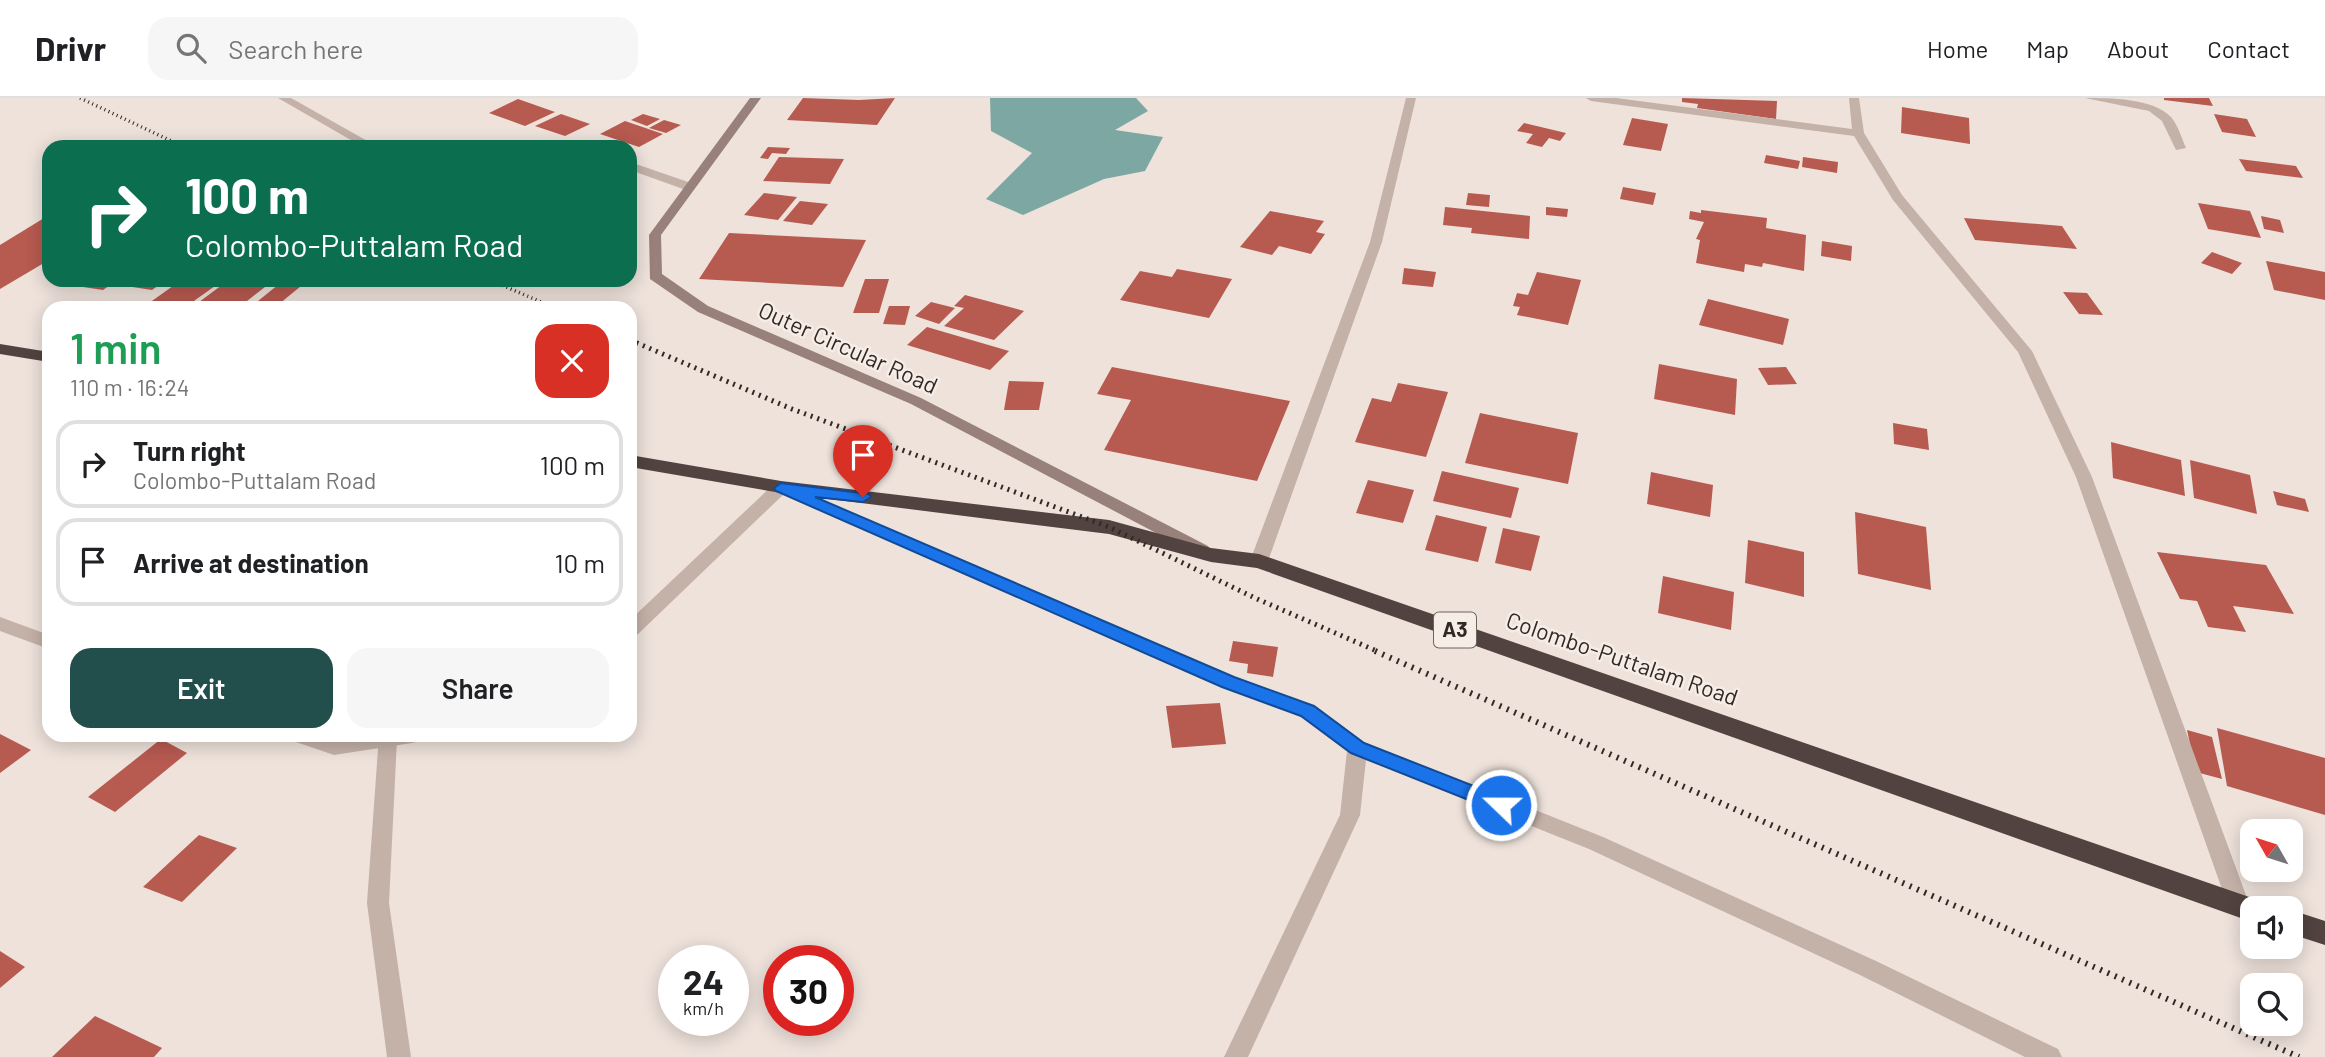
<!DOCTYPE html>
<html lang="en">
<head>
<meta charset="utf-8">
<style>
  body { margin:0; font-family:Barlow,sans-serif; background:#f6f6f6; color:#202124; height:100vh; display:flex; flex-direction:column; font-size:26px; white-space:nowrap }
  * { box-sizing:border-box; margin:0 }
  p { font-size:23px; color:#757577 }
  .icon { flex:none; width:38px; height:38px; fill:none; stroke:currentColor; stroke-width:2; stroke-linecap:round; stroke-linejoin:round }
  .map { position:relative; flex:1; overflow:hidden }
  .details { position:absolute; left:42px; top:203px; width:595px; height:441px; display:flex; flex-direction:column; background:#fff; border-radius:21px; box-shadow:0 4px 18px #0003 }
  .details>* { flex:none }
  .hud { position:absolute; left:42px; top:42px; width:595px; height:147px; border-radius:21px; box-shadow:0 4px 18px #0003; background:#0b6e4f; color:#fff; overflow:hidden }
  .needle { width:46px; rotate:309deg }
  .fabs { position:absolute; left:2240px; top:721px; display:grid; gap:14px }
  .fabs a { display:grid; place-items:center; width:63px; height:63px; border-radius:14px; background:#fff; box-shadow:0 4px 18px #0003; font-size:35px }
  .speed { position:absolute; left:658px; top:847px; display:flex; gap:14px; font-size:35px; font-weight:700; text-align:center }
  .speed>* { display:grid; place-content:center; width:91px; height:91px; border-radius:50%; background:#fff; box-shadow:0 4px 18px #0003; line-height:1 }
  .speed small { font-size:18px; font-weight:400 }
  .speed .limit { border:10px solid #d22; background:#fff; color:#111 }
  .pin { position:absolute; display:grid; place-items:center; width:60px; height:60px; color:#fff; margin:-72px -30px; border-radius:50% 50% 50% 0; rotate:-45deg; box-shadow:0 0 7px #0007 }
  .pin .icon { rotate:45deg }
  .me { position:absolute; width:77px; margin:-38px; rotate:292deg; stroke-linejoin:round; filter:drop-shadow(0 0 5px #0008) }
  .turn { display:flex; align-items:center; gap:24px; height:147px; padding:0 28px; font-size:32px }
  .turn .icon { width:91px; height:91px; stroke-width:2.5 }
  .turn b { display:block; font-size:49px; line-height:60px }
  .round { display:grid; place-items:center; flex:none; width:74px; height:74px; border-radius:21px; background:#f6f6f6 }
  .head { display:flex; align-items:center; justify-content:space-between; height:119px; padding:0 28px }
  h1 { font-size:42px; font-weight:600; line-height:52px; color:#1e9e55 }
  .button { display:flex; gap:14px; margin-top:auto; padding:14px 28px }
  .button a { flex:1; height:80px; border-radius:21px; background:#224f4b; color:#fff; font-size:28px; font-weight:600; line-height:80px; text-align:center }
  .button a+a { background:#f6f6f6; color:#202124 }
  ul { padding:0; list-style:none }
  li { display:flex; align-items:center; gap:21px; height:88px; margin:0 14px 10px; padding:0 14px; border:4px solid #e0e0e0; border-radius:21px }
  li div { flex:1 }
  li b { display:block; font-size:26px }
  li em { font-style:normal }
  header { display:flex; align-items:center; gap:42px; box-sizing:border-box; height:98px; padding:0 35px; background:#fff; border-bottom:2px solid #e0e0e0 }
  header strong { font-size:33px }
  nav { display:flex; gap:38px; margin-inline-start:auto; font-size:24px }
  .search { width:490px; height:63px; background:#f6f6f6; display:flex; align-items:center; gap:18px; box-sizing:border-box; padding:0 24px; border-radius:21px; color:#757577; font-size:26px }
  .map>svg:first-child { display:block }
  .water { fill:#7da7a3 }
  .building { fill:#b75a50 }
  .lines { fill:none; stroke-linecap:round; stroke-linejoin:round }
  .lane { fill:#c4b1a8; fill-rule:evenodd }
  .street { fill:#c4b1a8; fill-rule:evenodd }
  .secondary { fill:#98817a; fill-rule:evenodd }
  .highway { fill:#524340; fill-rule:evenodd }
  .rail-far2 { stroke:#322927; stroke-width:3.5; stroke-dasharray:1 3.5; stroke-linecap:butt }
  .rail-far1 { stroke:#322927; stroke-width:5; stroke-dasharray:2 5; stroke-linecap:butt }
  .rail { stroke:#322927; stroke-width:6; stroke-dasharray:2 6; stroke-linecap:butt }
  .route { fill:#1a73e8; stroke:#114b97; stroke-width:2 }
  .labels { text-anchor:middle; stroke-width:5; stroke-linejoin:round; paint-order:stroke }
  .shield { fill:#f6ede6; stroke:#6d6460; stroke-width:2 }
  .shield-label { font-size:21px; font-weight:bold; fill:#322927 }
  .street-label { font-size:23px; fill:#322927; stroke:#f6ede6 }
</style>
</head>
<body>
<header>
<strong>Drivr</strong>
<div class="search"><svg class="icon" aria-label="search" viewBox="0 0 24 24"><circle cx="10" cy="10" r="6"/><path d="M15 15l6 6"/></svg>Search here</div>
<nav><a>Home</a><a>Map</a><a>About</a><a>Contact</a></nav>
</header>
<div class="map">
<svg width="2325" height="959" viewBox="0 0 2325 959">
  <rect width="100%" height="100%" fill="#eee2db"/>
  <polygon class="water" points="990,0 1136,0 1148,13 1115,32 1163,39 1145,73 1104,81 1023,117 986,101 1032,55 991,33"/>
  <g class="building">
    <polygon points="803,0 859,2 895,0 877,27 787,22"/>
    <polygon points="1682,0 1777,3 1776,21 1697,10 1698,6 1682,4"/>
    <polygon points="2164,0 2209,0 2213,8 2164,2"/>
    <polygon points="518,1 555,14 525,28 489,15"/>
    <polygon points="1902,9 1969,20 1970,46 1901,35"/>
    <polygon points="561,16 590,26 565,38 535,28"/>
    <polygon points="643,16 660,21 647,28 631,22"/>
    <polygon points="2214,16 2247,21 2256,39 2222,34"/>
    <polygon points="1632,20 1668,26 1661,53 1623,47"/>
    <polygon points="664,22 681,27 666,35 649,30"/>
    <polygon points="625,23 663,36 639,49 600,36"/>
    <polygon points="1524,25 1566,35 1560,43 1549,40 1542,49 1526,45 1533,36 1517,33"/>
    <polygon points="768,49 790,50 786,56 772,55 768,61 760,60"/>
    <polygon points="1766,57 1800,63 1798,71 1764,65"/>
    <polygon points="779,59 844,61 830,86 763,83"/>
    <polygon points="1803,59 1838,64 1837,75 1802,69"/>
    <polygon points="2239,61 2296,68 2303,80 2246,73"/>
    <polygon points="1623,89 1656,95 1653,107 1620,101"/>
    <polygon points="764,95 797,99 778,122 744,117"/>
    <polygon points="1468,95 1490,97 1489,109 1466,107"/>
    <polygon points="800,103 828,106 812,127 783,123"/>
    <polygon points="2198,105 2250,113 2261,140 2208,131"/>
    <polygon points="1445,109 1530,118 1529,141 1471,135 1472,130 1443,127"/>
    <polygon points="1546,109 1568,111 1567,119 1546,117"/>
    <polygon points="1701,112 1767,120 1766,130 1806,137 1804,173 1763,165 1762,169 1745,166 1744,174 1696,165 1700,142 1696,141 1704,124 1689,121 1690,113 1701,115"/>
    <polygon points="1270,113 1324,123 1316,134 1325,136 1311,156 1279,148 1272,157 1240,149"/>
    <polygon points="49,117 49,162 0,191 0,147"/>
    <polygon points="2261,118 2280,122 2284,135 2264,131"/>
    <polygon points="1964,120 2062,128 2077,151 1975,142"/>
    <polygon points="729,135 866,142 843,189 699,181"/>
    <polygon points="1822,143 1852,148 1851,163 1821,158"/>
    <polygon points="2212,154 2242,165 2232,176 2201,165"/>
    <polygon points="2266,163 2325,174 2325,202 2274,192"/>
    <polygon points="1404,170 1436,174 1433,189 1402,186"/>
    <polygon points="1177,171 1232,181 1209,220 1120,202 1140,173 1172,179"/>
    <polygon points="1537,174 1581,182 1568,227 1517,217 1520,209 1513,208 1517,195 1528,197"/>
    <polygon points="865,181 889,181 879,215 853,215"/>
    <polygon points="70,182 117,182 103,192 63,186"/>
    <polygon points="135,182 166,182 152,192 126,188"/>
    <polygon points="284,182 306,184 279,206 258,203"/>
    <polygon points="180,183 215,188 184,210 142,210"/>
    <polygon points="226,184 265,189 238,210 191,210"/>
    <polygon points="2063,194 2087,195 2103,217 2079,216"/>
    <polygon points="965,197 1024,213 994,242 944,228 964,210 954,208"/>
    <polygon points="1708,201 1789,221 1783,247 1699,227"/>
    <polygon points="931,204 955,210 939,226 915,218"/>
    <polygon points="889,208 910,208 905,227 883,226"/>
    <polygon points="927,229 1009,253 990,272 907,247"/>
    <polygon points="1659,266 1737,281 1735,317 1654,301"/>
    <polygon points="1112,269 1290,303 1257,383 1104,352 1131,302 1097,296"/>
    <polygon points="1786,269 1797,286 1768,287 1758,270"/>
    <polygon points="1009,283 1044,284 1039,312 1004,312"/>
    <polygon points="1398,285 1448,294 1426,359 1355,344 1372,300 1391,304"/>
    <polygon points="1480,315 1578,335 1568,386 1465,365"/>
    <polygon points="1893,325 1927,331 1929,352 1894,346"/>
    <polygon points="2111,344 2181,362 2185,398 2113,380"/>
    <polygon points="2190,362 2250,377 2257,416 2194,400"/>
    <polygon points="1442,373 1519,390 1511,420 1433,403"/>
    <polygon points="1651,374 1713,387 1710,419 1647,406"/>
    <polygon points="1368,382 1414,392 1403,425 1356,415"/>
    <polygon points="2273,393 2305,401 2309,414 2277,407"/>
    <polygon points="1855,414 1926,429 1931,492 1858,476"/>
    <polygon points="1436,417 1487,429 1478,464 1425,452"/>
    <polygon points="1503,430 1540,438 1531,473 1495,465"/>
    <polygon points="1748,442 1804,454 1804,499 1745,485"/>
    <polygon points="2157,454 2266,467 2294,516 2233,508 2246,534 2208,529 2197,503 2180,501"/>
    <polygon points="1663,478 1734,494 1731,532 1658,515"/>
    <polygon points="1233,543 1278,549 1273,579 1247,575 1248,566 1229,563"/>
    <polygon points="1220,605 1226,646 1172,650 1166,608"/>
    <polygon points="2217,630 2325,660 2325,717 2227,688"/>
    <polygon points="2187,632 2212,639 2222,681 2196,674"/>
    <polygon points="0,636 31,652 0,675"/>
    <polygon points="161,641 187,655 115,714 88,699"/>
    <polygon points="199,737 237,750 182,804 143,789"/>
    <polygon points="0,853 25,869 0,890"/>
    <polygon points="95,918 162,950 154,959 52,959"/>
  </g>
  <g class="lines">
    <g class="lane">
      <polygon points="781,384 789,389 787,393 636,538 630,540 630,522 775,385"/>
      <polygon points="0,519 49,537 49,551 0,533"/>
      <polygon points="290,637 323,637 334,641 361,637 422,637 419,643 412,645 334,657 293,643"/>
    </g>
    <g class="street">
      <polygon points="278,0 291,0 378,49 363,49"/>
      <polygon points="1406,0 1416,0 1382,144 1268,463 1259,469 1253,467 1250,463 1370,144"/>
      <polygon points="1586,0 1616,0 1852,31 1849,0 1859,0 1864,35 1902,97 2032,253 2092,379 2250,808 2247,815 2239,818 2231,815 2228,808 2076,379 2018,254 1893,102 1854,38 1591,3"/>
      <path d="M2085,0c25,0 68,0 86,19 7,8 11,22 15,31l-10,2 -14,-29 -13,-10z"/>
      <polygon points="630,64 694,86 696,89 686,92 630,72"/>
      <polygon points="781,384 1235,579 1315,608 1364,644 1603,739 1876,863 2058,951 2062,959 2025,959 1860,877 1589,751 1366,662 1360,717 1248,959 1224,959 1340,717 1347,653 1301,618 1221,589 775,393 773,389"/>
      <polygon points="379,637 395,637 397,641 389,805 411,959 387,959 367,805"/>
    </g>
    <polygon class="secondary" points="750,0 761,0 661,137 662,176 708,208 921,300 1208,448 1211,452 1208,456 1196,456 911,306 698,214 650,181 649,137"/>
    <g class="highway">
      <polygon points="0,246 49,254 49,264 0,256"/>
      <polygon points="630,357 781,383 1109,422 1211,450 1259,456 2252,800 2261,804 2264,810 2252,810 2252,824 1257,470 1211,464 1109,436 781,395 630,369"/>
      <polygon points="2291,812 2325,823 2325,847 2291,836"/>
    </g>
    <g class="rail-far2">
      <polyline points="80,0 184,49"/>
      <polyline points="490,182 555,210"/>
    </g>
    <polyline class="rail-far1" points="630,242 792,311 1109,429 1255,500 1379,554"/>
    <polyline class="rail" points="1375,553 2299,959"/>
  </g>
  <polygon class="route" points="781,385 869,396 871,399 863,404 815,399 1234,579 1314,608 1364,645 1507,701 1510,707 1507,712 1501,715 1351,655 1301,618 1222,589 776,393 774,390"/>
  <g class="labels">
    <rect class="shield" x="1434" y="514.5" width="42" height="35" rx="5"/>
    <g class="shield-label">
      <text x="1455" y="539">A3</text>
    </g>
    <g class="street-label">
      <text transform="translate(848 250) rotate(24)" y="8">Outer Circular Road</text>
      <text transform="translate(1622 561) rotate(19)" y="8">Colombo-Puttalam Road</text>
    </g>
  </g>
</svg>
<div class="fabs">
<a><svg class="needle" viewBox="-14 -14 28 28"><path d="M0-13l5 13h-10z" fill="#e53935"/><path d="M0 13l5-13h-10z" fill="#757577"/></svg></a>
<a><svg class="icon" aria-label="sound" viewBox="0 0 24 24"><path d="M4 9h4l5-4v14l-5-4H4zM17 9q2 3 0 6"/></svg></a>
<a><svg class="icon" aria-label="search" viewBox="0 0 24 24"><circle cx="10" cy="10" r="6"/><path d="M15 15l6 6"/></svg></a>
</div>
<div class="speed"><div>24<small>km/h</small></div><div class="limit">30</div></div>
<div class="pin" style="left:863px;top:399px;background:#d93025"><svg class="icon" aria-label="arrive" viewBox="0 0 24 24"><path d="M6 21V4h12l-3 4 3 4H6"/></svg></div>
<svg class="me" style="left:1501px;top:707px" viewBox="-20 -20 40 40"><circle r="17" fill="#1a73e8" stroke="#fff" stroke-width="3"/><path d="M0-11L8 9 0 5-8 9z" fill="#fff"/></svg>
<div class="hud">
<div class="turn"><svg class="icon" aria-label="right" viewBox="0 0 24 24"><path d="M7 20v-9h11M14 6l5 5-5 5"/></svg><div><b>100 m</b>Colombo-Puttalam Road</div></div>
</div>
<section class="details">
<div class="head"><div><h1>1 min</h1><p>110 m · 16:24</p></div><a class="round" style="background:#d93025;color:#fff"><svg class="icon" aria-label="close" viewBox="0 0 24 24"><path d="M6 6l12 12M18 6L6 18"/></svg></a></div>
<ul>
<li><svg class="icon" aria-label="right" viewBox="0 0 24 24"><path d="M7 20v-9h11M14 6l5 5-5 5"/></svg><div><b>Turn right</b><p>Colombo-Puttalam Road</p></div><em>100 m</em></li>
<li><svg class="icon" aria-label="arrive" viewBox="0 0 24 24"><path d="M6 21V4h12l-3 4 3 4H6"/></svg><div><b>Arrive at destination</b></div><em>10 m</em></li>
</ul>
<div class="button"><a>Exit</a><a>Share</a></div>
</section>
</div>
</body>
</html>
